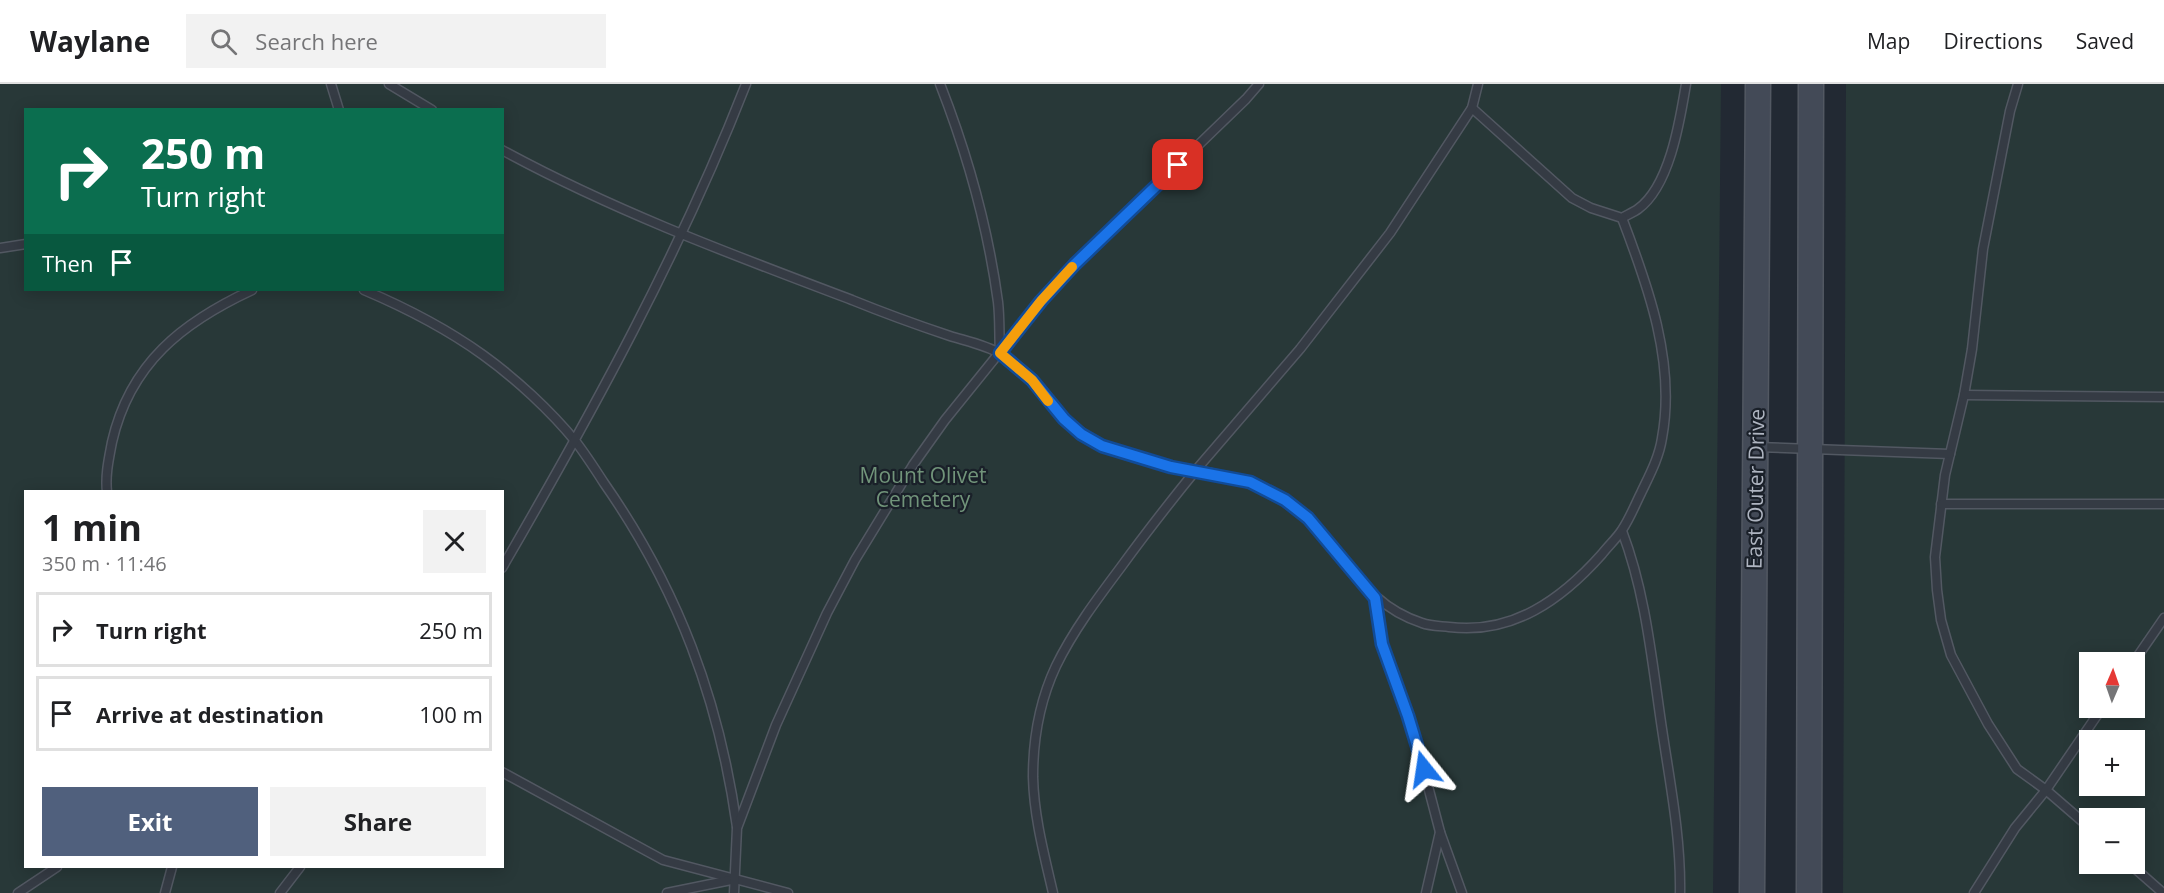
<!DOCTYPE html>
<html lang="en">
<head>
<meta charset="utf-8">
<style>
  body { margin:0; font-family:"Open Sans",sans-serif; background:#f2f2f2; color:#202124; height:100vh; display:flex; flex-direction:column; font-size:22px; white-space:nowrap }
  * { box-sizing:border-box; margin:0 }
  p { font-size:20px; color:#757577 }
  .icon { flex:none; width:33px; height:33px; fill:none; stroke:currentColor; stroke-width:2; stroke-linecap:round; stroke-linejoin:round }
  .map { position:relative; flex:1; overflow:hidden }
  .details { position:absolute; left:24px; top:406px; width:480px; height:378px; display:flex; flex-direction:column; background:#fff; border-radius:0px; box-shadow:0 3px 15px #0003 }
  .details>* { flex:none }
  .guide { position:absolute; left:24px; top:24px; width:480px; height:183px; border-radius:0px; box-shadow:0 3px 15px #0003; background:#0b6e4f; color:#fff; overflow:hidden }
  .needle { width:39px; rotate:2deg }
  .buttons { position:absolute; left:2079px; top:568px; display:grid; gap:12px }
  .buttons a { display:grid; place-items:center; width:66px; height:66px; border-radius:0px; background:#fff; box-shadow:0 3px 15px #0003; font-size:30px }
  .pin { position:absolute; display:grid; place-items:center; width:51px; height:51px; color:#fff; margin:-26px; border-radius:12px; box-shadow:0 3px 9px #0006 }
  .me { position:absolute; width:66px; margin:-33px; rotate:345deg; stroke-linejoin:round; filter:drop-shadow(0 0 4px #0008) }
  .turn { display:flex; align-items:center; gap:21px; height:126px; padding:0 18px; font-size:27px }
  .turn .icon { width:78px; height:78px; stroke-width:2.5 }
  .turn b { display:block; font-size:42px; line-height:51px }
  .then { display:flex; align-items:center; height:57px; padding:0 18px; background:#0003; gap:12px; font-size:22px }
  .round { display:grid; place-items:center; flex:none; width:63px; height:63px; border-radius:0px; background:#f2f2f2 }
  .summary { display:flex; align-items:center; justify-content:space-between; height:102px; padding:0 18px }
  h1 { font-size:36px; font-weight:700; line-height:45px }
  .button { display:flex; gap:12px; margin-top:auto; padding:12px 18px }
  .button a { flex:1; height:69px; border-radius:0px; background:#50607d; color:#fff; font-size:24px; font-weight:700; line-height:69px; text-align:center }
  .button a+a { background:#f2f2f2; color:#202124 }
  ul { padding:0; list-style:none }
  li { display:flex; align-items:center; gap:18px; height:75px; margin:0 12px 9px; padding:0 6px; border:3px solid #e0e0e0; border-radius:0px }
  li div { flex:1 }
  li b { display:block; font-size:22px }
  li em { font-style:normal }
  header { display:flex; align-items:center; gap:36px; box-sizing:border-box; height:84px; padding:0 30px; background:#fff; border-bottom:2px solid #e0e0e0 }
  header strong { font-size:28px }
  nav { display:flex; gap:33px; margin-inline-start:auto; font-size:21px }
  .search { width:420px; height:54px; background:#f2f2f2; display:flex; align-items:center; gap:15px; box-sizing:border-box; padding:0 21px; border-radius:0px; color:#757577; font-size:22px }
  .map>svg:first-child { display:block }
  .green { fill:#283838; fill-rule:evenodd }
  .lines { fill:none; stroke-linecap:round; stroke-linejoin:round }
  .service-casing { stroke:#525862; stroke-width:11 }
  .secondary-casing { stroke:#525862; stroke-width:27 }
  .service { stroke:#353b44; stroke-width:8 }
  .secondary { stroke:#434a57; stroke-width:24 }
  .route-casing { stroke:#114b97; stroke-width:15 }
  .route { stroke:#1a73e8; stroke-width:10 }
  .slow { stroke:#f59e0b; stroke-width:10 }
  .labels { text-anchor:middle; stroke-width:4.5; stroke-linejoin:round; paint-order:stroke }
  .park-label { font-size:21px; fill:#71947a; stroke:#1a2029 }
  .street-label { font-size:21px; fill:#afb5c1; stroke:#1a2029 }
</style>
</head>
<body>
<header>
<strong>Waylane</strong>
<div class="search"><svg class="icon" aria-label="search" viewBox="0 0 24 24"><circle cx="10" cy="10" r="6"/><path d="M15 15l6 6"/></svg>Search here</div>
<nav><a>Map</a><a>Directions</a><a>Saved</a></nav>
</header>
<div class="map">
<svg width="2164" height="809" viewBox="0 0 2164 809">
  <rect width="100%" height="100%" fill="#222933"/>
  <g class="green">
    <path d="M0,0h1721l-8,809h-1713zM26,26h476v180h-476zM26,408h476v375h-476z"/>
    <path d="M1846,0h318v809h-321zM2090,579h44v45h-44zM2090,657h44v45h-44zM2090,735h44v45h-44z"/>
  </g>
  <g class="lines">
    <defs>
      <g id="service">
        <polyline points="331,0 339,26"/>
        <polyline points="389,0 432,26"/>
        <path d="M940,0c27,69 48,144 58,218 2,17 1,34 2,51"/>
        <polyline points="2018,0 2010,27 1983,165 1972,265 1964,311 1945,391 1935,473 1937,506 1941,536 1951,571 1988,640 2017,685 2046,706 2090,744"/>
        <path d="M1472,24l100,90 19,10 31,10c5,-3 12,-6 16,-9 32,-23 42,-89 48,-125"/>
        <path d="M502,66c112,61 231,105 350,150 32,13 65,25 98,36 16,5 36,9 51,18 22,12 34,33 50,51 41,46 87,57 145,65l104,-121 90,-116 82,-125 6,-24"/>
        <polyline points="0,164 26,160"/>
        <path d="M364,206c40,17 83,39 119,65 32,23 68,56 93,87 10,13 19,27 28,41 74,106 115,216 133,344"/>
        <polyline points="1964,311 2164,313"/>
        <polyline points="1756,363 1950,370"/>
        <path d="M107,408c-2,-17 2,-34 5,-50 18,-79 71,-120 140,-152"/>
        <polyline points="1941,420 2164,420"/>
        <path d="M1622,447c24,63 30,131 40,198 8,54 19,109 18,164"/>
        <path d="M502,484c91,-157 178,-315 244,-484"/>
        <polyline points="1375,514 1382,560 1418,664 1440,748 1426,809"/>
        <polyline points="2133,579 2164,534"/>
        <polyline points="502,688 663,776 788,809"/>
        <polyline points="1440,748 1462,809"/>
        <polyline points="2130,780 2163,809"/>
        <polyline points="18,809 57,783"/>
        <polyline points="165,809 172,783"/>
        <polyline points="280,809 300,783"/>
        <polyline points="667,809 731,796"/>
        <polyline points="734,809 737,744 776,641 827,529 855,476 913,381 945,336 1041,217 1075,180 1246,15 1259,0"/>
        <path d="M1053,809c-9,-39 -19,-76 -20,-116 0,-37 7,-77 23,-111 17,-35 41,-67 65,-99 24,-33 49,-65 75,-97 41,8 80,18 112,47 7,7 14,16 20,24 30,36 48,67 94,82 8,3 18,3 27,4 64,8 113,-28 153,-73 6,-8 15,-16 20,-24 8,-12 13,-25 19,-37 8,-17 18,-35 21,-55 14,-75 -14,-152 -40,-220"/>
        <polyline points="1974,809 2015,744 2046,706 2102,624"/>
      </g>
      <g id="secondary">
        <polyline points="1752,809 1758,0"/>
        <polyline points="1809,809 1811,0"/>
      </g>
    </defs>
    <use href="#service" class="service-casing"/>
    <use href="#secondary" class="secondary-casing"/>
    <use href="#service" class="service"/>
    <use href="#secondary" class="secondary"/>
  </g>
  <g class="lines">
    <defs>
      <polyline id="route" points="1178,81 1075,180 1041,217 1000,269 1032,296 1064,335 1081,350 1102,362 1171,383 1250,398 1285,416 1308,434 1375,514 1382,560 1408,632 1424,685"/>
    </defs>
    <use href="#route" class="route-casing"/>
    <use href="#route" class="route"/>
    <polyline class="slow" points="1048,317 1032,296 1000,269 1041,217 1072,183"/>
  </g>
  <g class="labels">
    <g class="park-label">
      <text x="923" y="399">Mount Olivet<tspan x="923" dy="24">Cemetery</tspan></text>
    </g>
    <g class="street-label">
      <text transform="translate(1756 405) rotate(-89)" y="7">East Outer Drive</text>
    </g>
  </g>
</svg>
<div class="buttons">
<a><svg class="needle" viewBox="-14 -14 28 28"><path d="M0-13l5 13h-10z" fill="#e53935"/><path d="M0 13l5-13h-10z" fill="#757577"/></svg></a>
<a>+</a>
<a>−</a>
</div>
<div class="pin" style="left:1178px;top:81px;background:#d93025"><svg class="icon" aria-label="arrive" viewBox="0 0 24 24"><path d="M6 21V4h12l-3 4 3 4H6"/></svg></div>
<svg class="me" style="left:1424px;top:685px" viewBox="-20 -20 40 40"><path d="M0-17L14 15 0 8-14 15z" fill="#1a73e8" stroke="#fff" stroke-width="4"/></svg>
<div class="guide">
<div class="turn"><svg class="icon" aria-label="right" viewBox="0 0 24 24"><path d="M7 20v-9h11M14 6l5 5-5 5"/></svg><div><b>250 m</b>Turn right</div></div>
<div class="then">Then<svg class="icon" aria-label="arrive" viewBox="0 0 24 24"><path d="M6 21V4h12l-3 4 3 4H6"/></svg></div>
</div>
<section class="details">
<div class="summary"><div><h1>1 min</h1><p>350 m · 11:46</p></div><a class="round"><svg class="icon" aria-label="close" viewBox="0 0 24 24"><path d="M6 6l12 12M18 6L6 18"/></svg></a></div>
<ul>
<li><svg class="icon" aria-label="right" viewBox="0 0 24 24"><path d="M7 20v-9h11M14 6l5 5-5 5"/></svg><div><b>Turn right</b></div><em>250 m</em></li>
<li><svg class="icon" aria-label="arrive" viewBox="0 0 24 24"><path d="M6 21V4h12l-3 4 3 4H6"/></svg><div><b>Arrive at destination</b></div><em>100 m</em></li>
</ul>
<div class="button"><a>Exit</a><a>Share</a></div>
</section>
</div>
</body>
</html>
